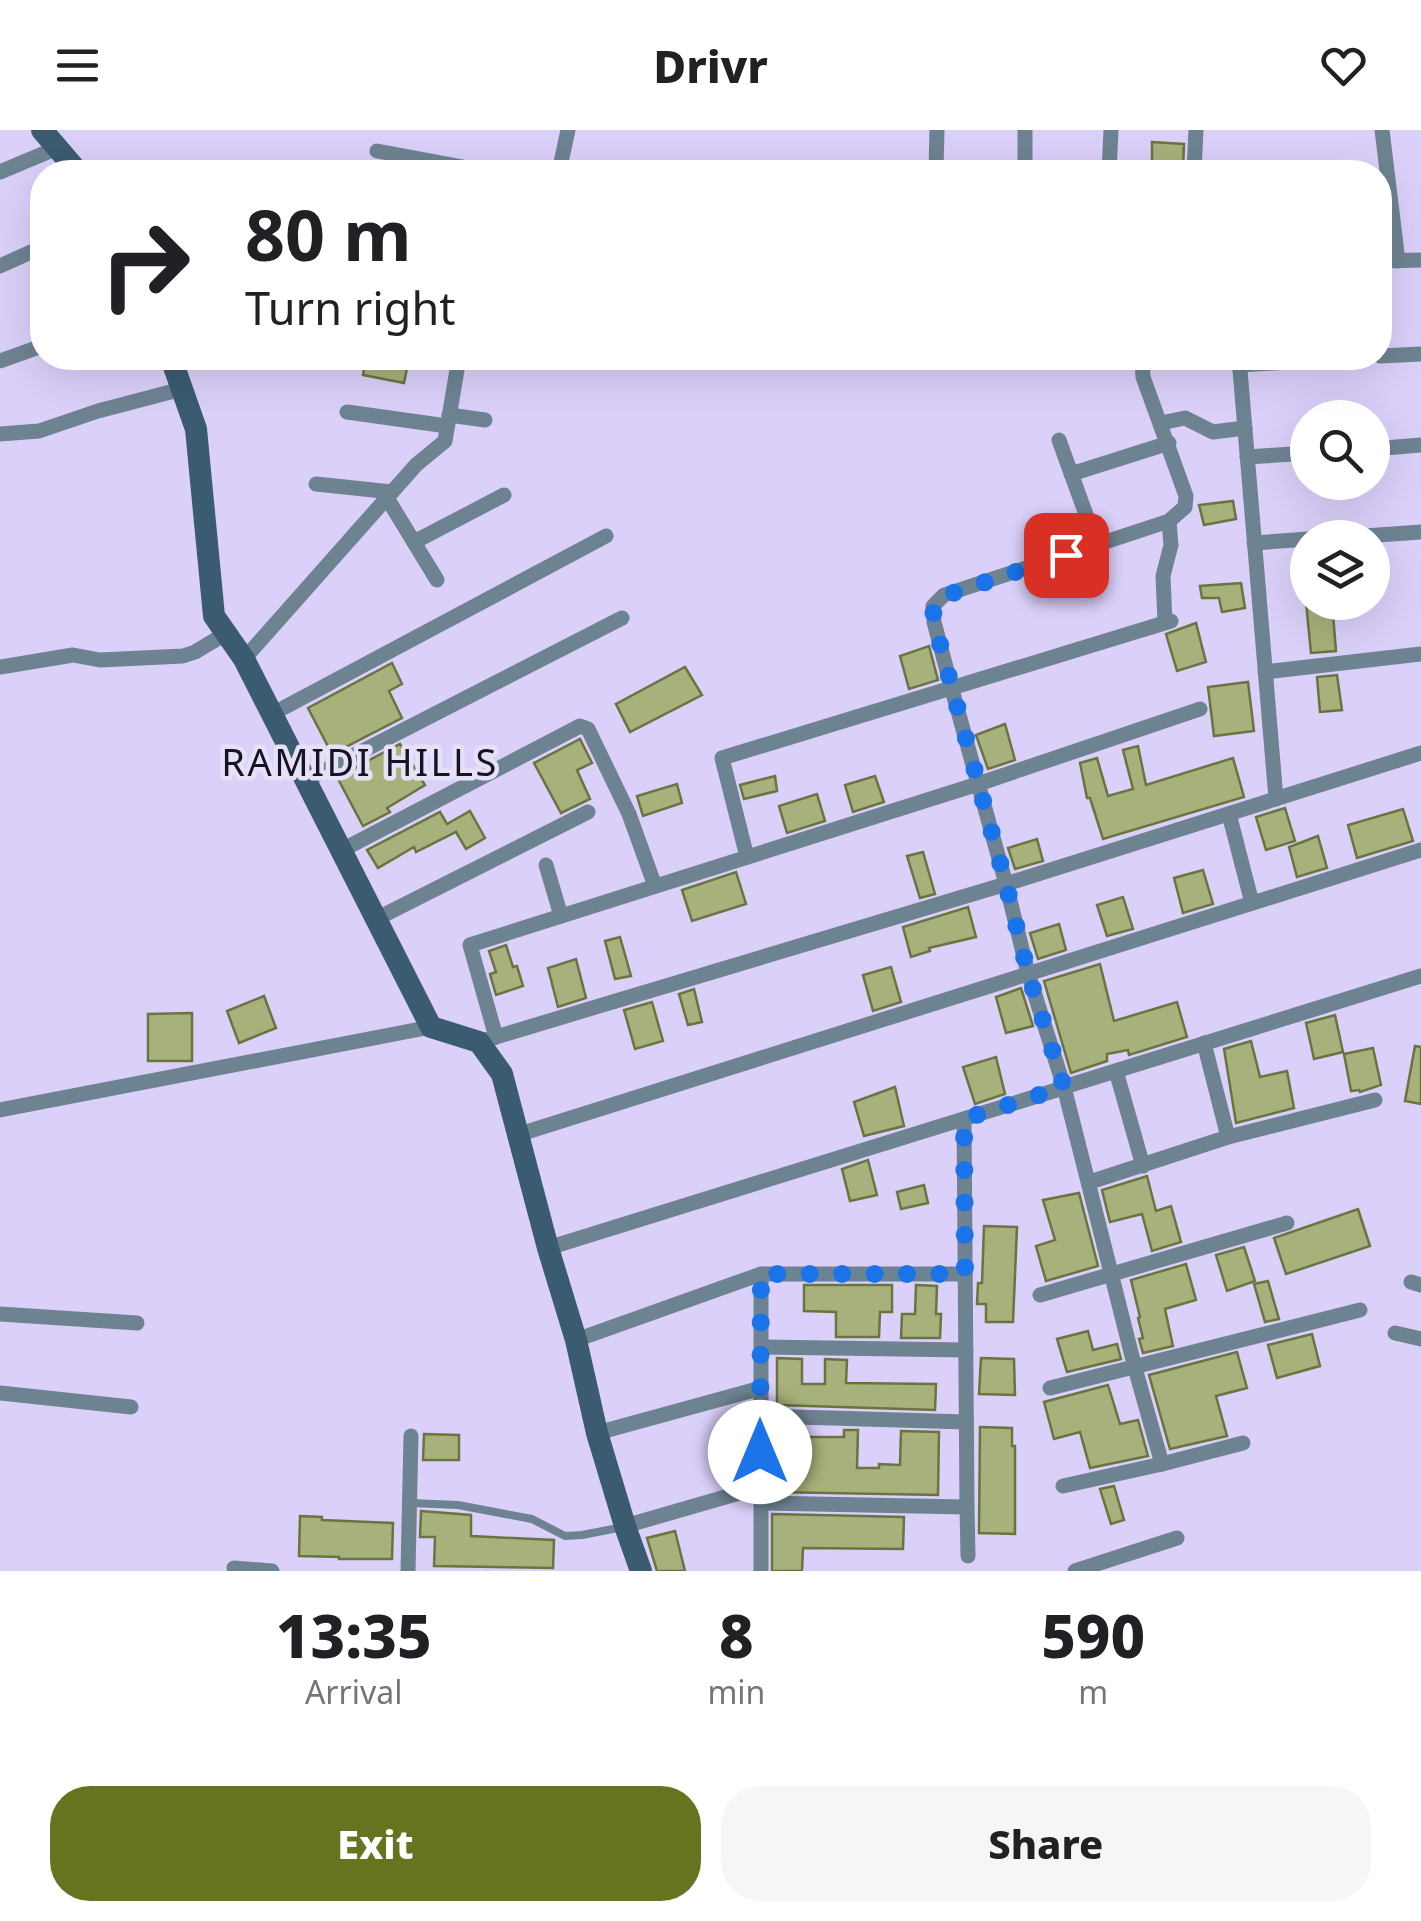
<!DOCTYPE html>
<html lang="en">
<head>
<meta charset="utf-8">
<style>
  body { margin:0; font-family:"Noto Sans",sans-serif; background:#f6f6f6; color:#202124; height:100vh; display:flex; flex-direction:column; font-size:38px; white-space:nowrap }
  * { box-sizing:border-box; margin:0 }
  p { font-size:32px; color:#757577 }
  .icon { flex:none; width:55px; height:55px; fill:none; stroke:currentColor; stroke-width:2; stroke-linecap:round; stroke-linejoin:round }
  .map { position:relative; height:1441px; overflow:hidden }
  .side { display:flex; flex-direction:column; background:#fff; flex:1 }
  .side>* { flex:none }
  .top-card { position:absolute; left:30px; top:30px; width:1362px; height:210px; border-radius:40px; box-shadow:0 10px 40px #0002; background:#fff; color:#202124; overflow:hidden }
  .controls { position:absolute; left:1290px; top:270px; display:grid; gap:20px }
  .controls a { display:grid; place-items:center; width:100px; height:100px; border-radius:50%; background:#fff; box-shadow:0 10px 40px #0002; font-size:50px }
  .pin { position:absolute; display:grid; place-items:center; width:85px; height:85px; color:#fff; margin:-42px; border-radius:20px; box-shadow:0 5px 15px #0006 }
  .me { position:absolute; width:110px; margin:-55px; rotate:0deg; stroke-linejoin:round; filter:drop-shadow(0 0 8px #0008) }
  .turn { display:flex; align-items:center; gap:35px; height:210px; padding:0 50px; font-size:45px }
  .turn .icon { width:130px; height:130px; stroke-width:2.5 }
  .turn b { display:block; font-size:70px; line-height:85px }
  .eta { display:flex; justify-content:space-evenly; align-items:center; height:170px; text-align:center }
  .eta b { font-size:60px; font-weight:800; line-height:70px }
  .cta { display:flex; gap:20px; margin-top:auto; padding:20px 50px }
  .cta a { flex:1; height:115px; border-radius:40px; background:#67741f; color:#fff; font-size:40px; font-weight:800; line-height:115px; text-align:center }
  .cta a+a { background:#f6f6f6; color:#202124 }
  header { display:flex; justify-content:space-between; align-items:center; height:130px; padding:0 50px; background:#fff; font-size:45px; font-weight:800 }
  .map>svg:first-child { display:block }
  .building { fill:#a6b17b; stroke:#6b7441; stroke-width:2.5 }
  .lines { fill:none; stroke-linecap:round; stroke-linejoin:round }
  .lane { stroke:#6e8392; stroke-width:8 }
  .street { stroke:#6e8392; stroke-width:15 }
  .secondary { stroke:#3b5b70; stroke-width:22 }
  .route { stroke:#1a73e8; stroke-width:18; stroke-dasharray:0 32.4 }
  .labels { text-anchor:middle; stroke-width:9; stroke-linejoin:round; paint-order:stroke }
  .neighbourhood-label { font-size:38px; letter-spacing:2.5px; fill:#181225; stroke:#e6e1f6 }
</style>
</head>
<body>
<header><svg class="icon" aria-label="menu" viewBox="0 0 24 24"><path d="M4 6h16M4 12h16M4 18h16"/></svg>Drivr<svg class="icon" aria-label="heart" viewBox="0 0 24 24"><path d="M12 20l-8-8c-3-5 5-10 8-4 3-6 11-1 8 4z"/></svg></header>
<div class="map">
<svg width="1421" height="1441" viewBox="0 0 1421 1441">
  <rect width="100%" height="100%" fill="#dbd0fa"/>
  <g class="building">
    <polygon points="1152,12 1184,14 1183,39 1152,39"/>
    <polygon points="366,228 409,228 404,253 363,245"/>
    <polygon points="1233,371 1236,389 1204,395 1199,375"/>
    <polygon points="1241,453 1245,478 1222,482 1219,468 1202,468 1200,456"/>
    <polygon points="1306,472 1332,472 1336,521 1311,523"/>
    <polygon points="1196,493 1206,532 1177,541 1166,504"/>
    <polygon points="929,516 938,550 909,559 900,526"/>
    <polygon points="392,533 402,554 389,561 402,588 332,624 308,578"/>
    <polygon points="685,537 702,565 630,602 616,574"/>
    <polygon points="1337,545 1342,580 1320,582 1317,547"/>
    <polygon points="1248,552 1254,601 1214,606 1208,557"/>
    <polygon points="1005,594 1015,630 988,639 976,605"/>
    <polygon points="580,609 592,633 577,640 590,669 561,683 534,633"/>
    <polygon points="400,614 425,655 387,678 390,682 363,696 337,647"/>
    <polygon points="1138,616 1146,655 1233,628 1244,667 1103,709 1090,668 1087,668 1080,633 1097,628 1108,666 1133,659 1123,620"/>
    <polygon points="775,646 777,661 744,669 740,655"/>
    <polygon points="875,646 884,672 853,682 845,655"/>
    <polygon points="677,654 682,673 643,686 637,666"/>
    <polygon points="817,664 825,691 787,703 779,676"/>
    <polygon points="1285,678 1295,711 1266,720 1256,687"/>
    <polygon points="1403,679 1413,711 1357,728 1348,695"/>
    <polygon points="470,681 485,708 466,719 456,702 416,722 414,717 378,738 367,720 440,682 447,694"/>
    <polygon points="1318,706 1327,738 1297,747 1289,717"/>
    <polygon points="1037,709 1043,731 1015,739 1008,718"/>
    <polygon points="923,722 935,764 920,768 907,726"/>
    <polygon points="1203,740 1213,774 1183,783 1174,748"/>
    <polygon points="736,742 746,774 692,791 682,760"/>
    <polygon points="1123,767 1133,799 1107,806 1097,775"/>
    <polygon points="968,777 976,807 929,818 930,821 911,827 903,797"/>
    <polygon points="1059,794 1066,820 1038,829 1030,803"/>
    <polygon points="620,807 631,846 615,849 605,811"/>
    <polygon points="506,815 513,837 517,836 523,856 496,865 490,844 496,842 489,821"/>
    <polygon points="576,829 586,868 558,877 548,838"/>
    <polygon points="1100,834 1114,891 1177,872 1187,907 1129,925 1128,920 1107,924 1107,931 1071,943 1044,851"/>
    <polygon points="891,837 901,872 873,881 863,845"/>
    <polygon points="1021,858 1033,896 1006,903 996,867"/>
    <polygon points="694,859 702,892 688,895 679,864"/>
    <polygon points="264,866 276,898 239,913 227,881"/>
    <polygon points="652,872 663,911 635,919 624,880"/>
    <polygon points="192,883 192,931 148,931 148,884"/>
    <polygon points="1335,885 1343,922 1314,929 1306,893"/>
    <polygon points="1251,911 1260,947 1287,941 1294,978 1236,993 1224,919"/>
    <polygon points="1415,916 1421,917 1421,974 1405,971"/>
    <polygon points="1373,918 1381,955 1360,962 1359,960 1351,961 1344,924"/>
    <polygon points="996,927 1005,964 975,974 963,937"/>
    <polygon points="895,957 904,996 864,1006 854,972"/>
    <polygon points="868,1030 877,1065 850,1071 842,1039"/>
    <polygon points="1147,1046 1156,1081 1171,1076 1181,1112 1152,1121 1142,1084 1110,1092 1102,1060"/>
    <polygon points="924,1055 928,1073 901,1079 897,1062"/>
    <polygon points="1079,1063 1098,1136 1046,1151 1036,1116 1055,1110 1043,1070"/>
    <polygon points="1358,1079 1370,1116 1286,1144 1274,1108"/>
    <polygon points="984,1096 1017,1097 1013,1192 986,1192 986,1174 977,1174 978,1153 982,1153"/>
    <polygon points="1244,1117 1255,1151 1227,1161 1216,1125"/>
    <polygon points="1186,1134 1196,1170 1165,1179 1173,1216 1143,1223 1139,1209 1143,1208 1138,1188 1140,1187 1131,1150"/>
    <polygon points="1268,1151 1279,1189 1265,1192 1254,1154"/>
    <polygon points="804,1155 892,1155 892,1182 880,1182 879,1207 836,1207 836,1182 804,1181"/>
    <polygon points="916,1155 937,1156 936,1184 941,1184 940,1208 901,1208 902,1184 915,1184"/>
    <polygon points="1088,1201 1093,1220 1117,1214 1121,1229 1067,1242 1057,1209"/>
    <polygon points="1312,1204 1320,1236 1277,1248 1268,1215"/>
    <polygon points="1237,1222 1247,1258 1216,1266 1227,1306 1170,1319 1149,1245"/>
    <polygon points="777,1228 802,1229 802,1254 825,1254 825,1229 847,1230 846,1253 936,1254 935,1280 777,1275"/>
    <polygon points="981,1228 1014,1229 1015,1265 979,1264"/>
    <polygon points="1108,1255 1120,1294 1138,1290 1148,1326 1090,1338 1080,1302 1054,1309 1044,1272"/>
    <polygon points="980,1297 1012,1298 1012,1316 1015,1316 1015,1404 979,1403"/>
    <polygon points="844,1300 858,1300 857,1338 879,1338 879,1334 900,1335 901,1301 939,1302 938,1365 773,1362 775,1307 844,1307"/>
    <polygon points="424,1304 459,1305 459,1330 423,1330"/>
    <polygon points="1114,1356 1124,1390 1111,1394 1100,1359"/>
    <polygon points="421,1381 471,1385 471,1406 554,1410 553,1438 434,1436 435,1407 420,1407"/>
    <polygon points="772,1384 904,1387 903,1419 803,1418 802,1441 772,1441"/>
    <polygon points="300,1386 322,1387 322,1390 393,1393 392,1429 339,1429 339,1427 299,1426"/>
    <polygon points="675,1401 685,1441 657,1441 647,1408"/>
  </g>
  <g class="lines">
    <polyline class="lane" points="410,1373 458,1375 532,1389 565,1406 582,1405 623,1397"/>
    <g class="street">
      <polyline points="1025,0 1025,42"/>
      <polyline points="1382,0 1398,131"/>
      <polyline points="377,21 490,42"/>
      <polyline points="936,39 937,0"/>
      <polyline points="0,42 57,18"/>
      <polyline points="559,42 568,0"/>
      <polyline points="1109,42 1111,0"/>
      <polyline points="1194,42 1196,0"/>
      <polyline points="1380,131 1421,130"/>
      <polyline points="0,136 42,117"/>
      <polyline points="1380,226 1421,224"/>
      <polyline points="518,228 539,232"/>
      <polyline points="1142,228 1143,247 1186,366 1185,377 1169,391 944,465 933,476 934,492 951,556 1006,754 1028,843 1064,957 1135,1238 1162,1334"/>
      <polyline points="1239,228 1276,669"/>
      <polyline points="0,231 42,216"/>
      <polyline points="1239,235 1355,228"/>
      <polyline points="347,282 447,296"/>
      <polyline points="449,285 485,290"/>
      <polyline points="1161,293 1185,288 1213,302 1245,298"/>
      <polyline points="0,304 39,301 98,281 182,259"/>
      <polyline points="1059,310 1097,415"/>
      <polyline points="1372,319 1421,315"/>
      <polyline points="1247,327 1308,323"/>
      <polyline points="1071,344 1169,313"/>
      <polyline points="316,354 392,362"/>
      <polyline points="387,368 437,450"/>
      <polyline points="1336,408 1421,402"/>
      <polyline points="414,412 504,365"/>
      <polyline points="1254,413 1308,409"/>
      <polyline points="1165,492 1163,446 1171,415 1169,391"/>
      <polyline points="244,529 416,335 445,311 459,228"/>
      <polyline points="0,537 73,525 100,530 183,526 195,522 225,504"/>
      <polyline points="1265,542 1421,524"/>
      <polyline points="272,584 606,406"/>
      <polyline points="306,650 622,488"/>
      <polyline points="1229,684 1252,773"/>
      <polyline points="342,720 580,596 588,599 629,684 655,756"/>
      <polyline points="747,727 722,628 1171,491"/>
      <polyline points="546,735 561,786"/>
      <polyline points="376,789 588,682"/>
      <polyline points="496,907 470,815 978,654 1200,579"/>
      <polyline points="479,912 1006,754 1421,623"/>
      <polyline points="1204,913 1228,1007"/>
      <polyline points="1116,941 1143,1036"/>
      <polyline points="1064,957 1421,846"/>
      <polyline points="0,980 431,897"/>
      <polyline points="517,1005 1421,720"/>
      <polyline points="1090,1052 1228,1007 1375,970"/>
      <polyline points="548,1118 1063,958"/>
      <polyline points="1411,1152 1421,1155"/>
      <polyline points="1040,1165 1287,1093"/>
      <polyline points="0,1184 137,1193"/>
      <polyline points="1395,1203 1421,1209"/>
      <polyline points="576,1210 761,1144 965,1144"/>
      <polyline points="762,1217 966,1220"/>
      <polyline points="1050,1258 1360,1180"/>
      <polyline points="0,1263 131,1277"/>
      <polyline points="760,1286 966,1292"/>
      <polyline points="597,1303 761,1258"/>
      <polyline points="1063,1356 1162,1334 1243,1313"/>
      <polyline points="762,1373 967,1377 964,989"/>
      <polyline points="967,1377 968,1426"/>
      <polyline points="625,1396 760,1357"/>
      <polyline points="234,1438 272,1441"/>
      <polyline points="408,1441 411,1306"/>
      <polyline points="761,1441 761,1144"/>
      <polyline points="1075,1441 1177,1408"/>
    </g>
    <g class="secondary">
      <polyline points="42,0 78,42"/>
      <polyline points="171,228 196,299 214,486 244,529 431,897 479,912 502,944 548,1118 576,1210 597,1303 625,1396 641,1441"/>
    </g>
  </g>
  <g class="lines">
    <polyline class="route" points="760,1322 761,1144 965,1144 964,989 1064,957 1028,843 1006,754 934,492 933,476 944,466 1066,425"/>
  </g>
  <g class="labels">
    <g class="neighbourhood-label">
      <text x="360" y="646">RAMIDI HILLS</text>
    </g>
  </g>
</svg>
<div class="controls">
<a><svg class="icon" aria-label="search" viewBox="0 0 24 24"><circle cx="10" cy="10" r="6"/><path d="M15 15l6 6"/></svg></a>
<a><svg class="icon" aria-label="layers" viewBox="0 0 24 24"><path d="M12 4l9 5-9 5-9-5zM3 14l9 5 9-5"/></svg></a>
</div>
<div class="pin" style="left:1066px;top:425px;background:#d93025"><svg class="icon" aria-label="arrive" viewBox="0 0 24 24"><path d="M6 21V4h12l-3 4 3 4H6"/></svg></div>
<svg class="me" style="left:760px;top:1322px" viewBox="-20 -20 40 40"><circle r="19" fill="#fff"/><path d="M0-13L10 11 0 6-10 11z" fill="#1a73e8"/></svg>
<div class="top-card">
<div class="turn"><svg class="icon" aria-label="right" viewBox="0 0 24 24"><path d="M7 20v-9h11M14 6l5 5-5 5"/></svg><div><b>80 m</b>Turn right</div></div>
</div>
</div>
<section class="side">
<div class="eta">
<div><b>13:35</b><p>Arrival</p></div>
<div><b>8</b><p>min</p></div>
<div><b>590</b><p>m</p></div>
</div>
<div class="cta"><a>Exit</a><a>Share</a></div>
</section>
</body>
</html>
